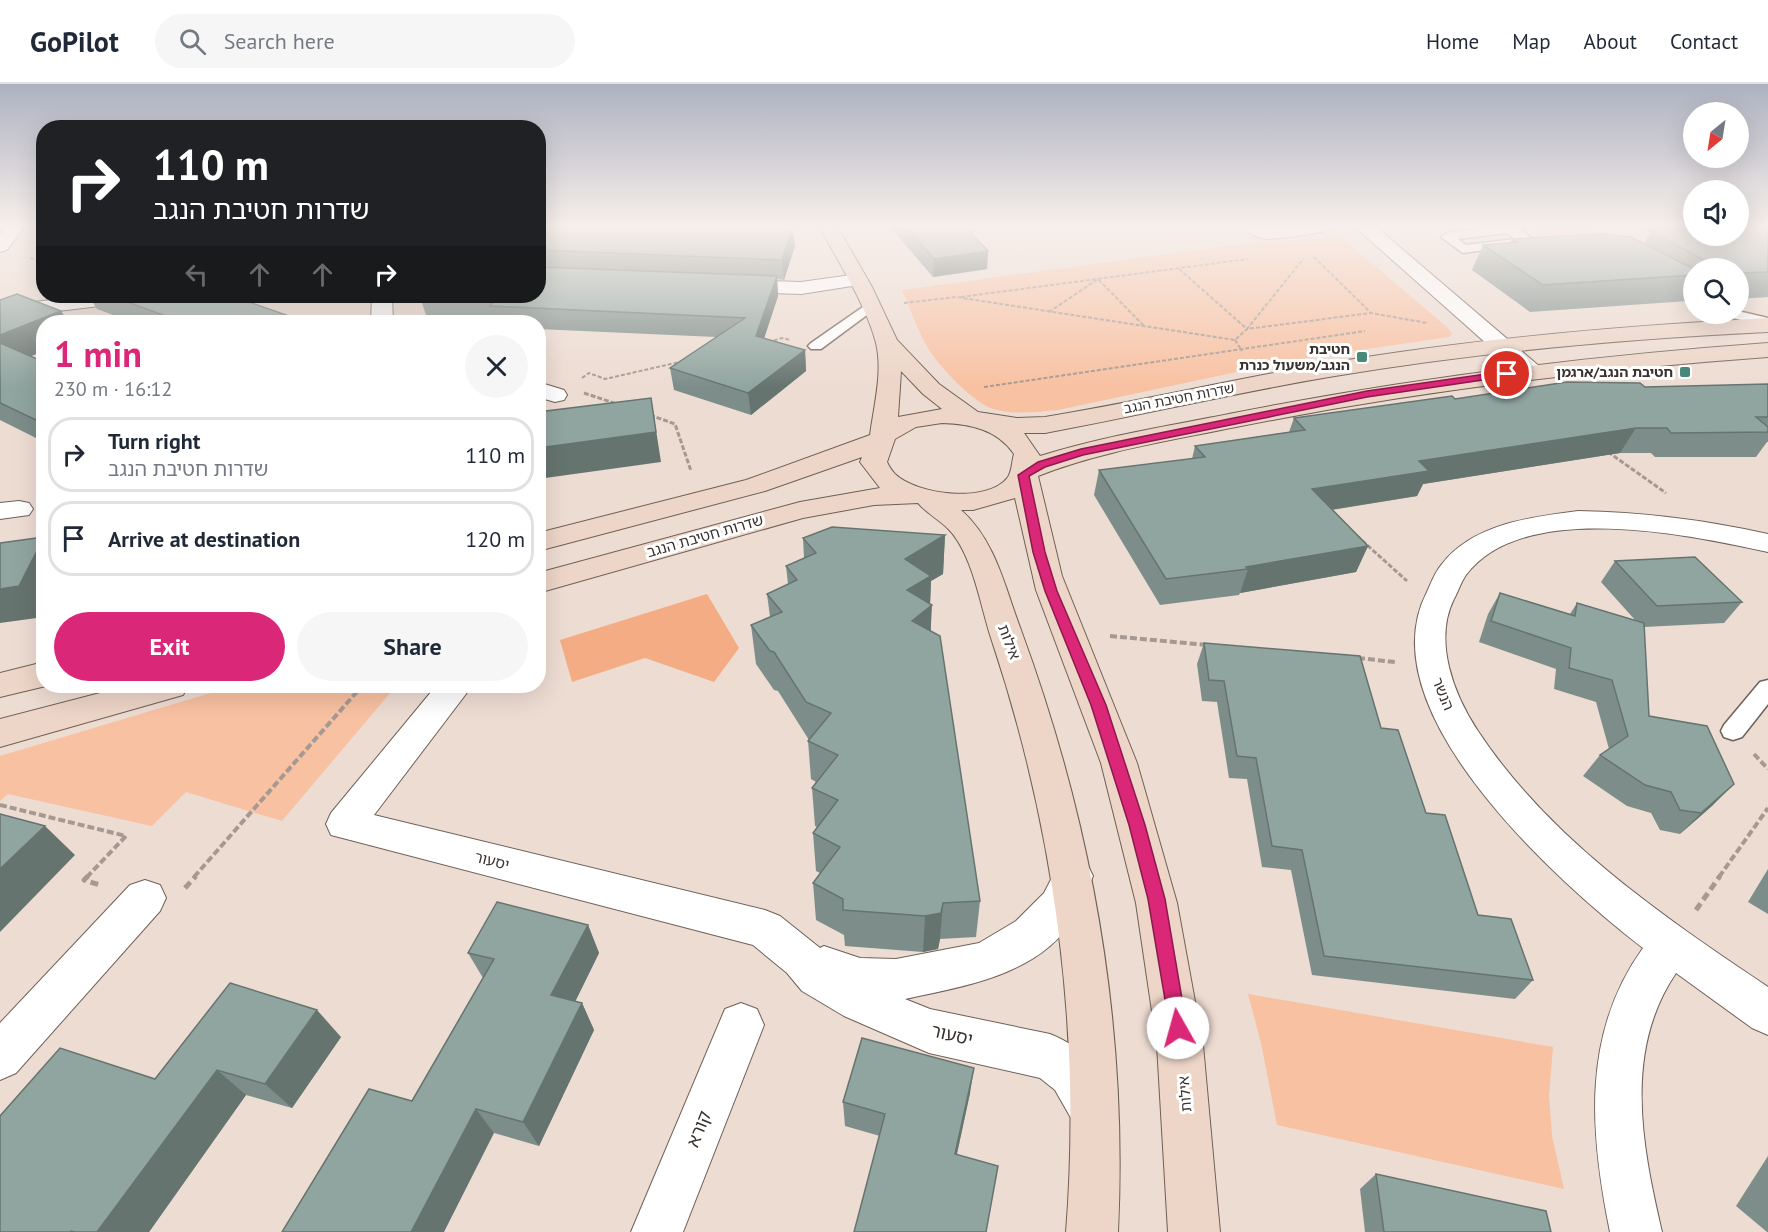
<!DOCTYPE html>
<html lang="en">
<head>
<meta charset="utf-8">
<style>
  body { margin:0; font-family:"PT Sans","Noto Sans Hebrew",sans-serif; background:#f6f6f7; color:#1f2937; height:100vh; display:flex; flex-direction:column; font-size:22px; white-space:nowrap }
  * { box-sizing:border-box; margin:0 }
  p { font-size:20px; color:#747a83 }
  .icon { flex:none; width:33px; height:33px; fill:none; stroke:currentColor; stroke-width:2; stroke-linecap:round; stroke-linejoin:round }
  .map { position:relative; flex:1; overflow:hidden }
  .details { position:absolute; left:36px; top:231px; width:510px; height:378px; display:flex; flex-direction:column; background:#fff; border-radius:24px; box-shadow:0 6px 24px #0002 }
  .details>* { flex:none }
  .top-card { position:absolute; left:36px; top:36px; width:510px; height:183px; border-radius:24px; box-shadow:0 6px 24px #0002; background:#202124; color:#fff; overflow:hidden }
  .needle { width:39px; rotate:210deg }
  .tools { position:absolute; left:1683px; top:18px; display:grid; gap:12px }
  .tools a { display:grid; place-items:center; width:66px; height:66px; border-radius:50%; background:#fff; box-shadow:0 6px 24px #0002; font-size:30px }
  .pin { position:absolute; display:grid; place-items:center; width:51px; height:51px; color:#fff; margin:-26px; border:3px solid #fff; border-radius:50%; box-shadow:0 2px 6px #0007 }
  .me { position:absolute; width:66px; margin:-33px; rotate:353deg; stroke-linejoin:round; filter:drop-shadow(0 0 4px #0008) }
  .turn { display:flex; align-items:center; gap:21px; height:126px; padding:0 18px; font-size:27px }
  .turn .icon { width:78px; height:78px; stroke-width:2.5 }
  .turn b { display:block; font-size:42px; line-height:51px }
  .lanes { display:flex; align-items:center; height:57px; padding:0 18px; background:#0003; justify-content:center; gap:30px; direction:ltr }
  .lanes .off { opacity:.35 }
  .round { display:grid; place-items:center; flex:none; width:63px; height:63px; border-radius:32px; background:#f6f6f7 }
  .head { display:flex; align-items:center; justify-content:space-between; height:102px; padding:0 18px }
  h1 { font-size:36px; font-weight:800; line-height:45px; color:#db2777 }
  .button { display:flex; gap:12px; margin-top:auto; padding:12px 18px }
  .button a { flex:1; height:69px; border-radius:36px; background:#db2777; color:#fff; font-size:24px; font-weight:800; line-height:69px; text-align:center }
  .button a+a { background:#f6f6f7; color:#1f2937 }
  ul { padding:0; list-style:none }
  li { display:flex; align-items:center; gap:18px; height:75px; margin:0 12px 9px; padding:0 6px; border:3px solid #e0e1e3; border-radius:24px }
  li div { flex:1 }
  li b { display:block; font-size:22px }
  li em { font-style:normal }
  header { display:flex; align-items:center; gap:36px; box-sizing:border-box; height:84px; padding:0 30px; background:#fff; border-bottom:2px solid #e0e1e3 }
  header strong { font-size:28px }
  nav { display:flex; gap:33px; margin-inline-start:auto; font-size:21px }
  .search { width:420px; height:54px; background:#f6f6f7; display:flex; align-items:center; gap:15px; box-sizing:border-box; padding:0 21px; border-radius:33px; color:#747a83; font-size:22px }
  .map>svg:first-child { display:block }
  .green { fill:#f8c1a2 }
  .water { fill:#f4ac84 }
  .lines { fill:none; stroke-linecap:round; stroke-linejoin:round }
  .lane-casing { stroke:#6f6058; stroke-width:3 }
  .street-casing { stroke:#6f6058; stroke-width:2 }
  .secondary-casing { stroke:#6f6058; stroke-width:2 }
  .path-far3 { stroke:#a69992; stroke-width:2; stroke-dasharray:4 2; stroke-linecap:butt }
  .path-far2 { stroke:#a69992; stroke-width:3; stroke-dasharray:5 2; stroke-linecap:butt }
  .path-far1 { stroke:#a69992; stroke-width:4; stroke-dasharray:7 3; stroke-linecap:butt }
  .path { stroke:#a69992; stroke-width:5; stroke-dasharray:8 4.5; stroke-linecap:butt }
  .lane { fill:#fff; fill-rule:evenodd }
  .street { fill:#fff; fill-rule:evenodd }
  .secondary { fill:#edd5c7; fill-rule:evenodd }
  .wall { fill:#7d8e8a }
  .shaded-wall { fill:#667470 }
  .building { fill:#91a5a0; stroke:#667470; stroke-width:1.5 }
  .route { fill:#db2777; stroke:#8e194d; stroke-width:1.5 }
  .poi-dot { fill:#46897b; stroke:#fff; stroke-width:2 }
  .labels { text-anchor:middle; stroke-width:6; stroke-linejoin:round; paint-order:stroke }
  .far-poi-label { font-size:14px; font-weight:bold; fill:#39322f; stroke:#fff; text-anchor:end }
  .far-street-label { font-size:14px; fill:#39322f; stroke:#fff }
  .street-label { font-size:15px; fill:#39322f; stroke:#fff }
  .near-street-label { font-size:18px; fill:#39322f; stroke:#fff }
</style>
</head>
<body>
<header>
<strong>GoPilot</strong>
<div class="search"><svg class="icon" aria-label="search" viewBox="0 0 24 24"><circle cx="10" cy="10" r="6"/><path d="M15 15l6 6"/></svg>Search here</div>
<nav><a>Home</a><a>Map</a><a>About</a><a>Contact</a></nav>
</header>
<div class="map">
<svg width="1768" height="1148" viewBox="0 0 1768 1148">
  <rect width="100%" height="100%" fill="#eddcd2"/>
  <g class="green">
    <polygon points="1543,142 1590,142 1614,156 1540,154 1535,146"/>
    <path d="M1341,153l107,91 4,6 -3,3 -156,23 -235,50c-21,2 -44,5 -65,-1 -19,-6 -50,-39 -62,-56 -12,-18 -20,-43 -29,-63l325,-44z"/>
    <polygon points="234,602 396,602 282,737 186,708 152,742 8,710 0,717 0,672"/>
    <polygon points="1248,910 1553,963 1549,1011 1552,1052 1564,1105 1277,1041 1261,959"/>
  </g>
  <polygon class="water" points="707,510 739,564 714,598 645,574 572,598 560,556"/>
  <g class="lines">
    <defs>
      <g id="lane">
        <path d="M1498,142h17l15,11 28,11 -7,4 -33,-11 -1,4 -5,1 -49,7 -22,-16 6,-4zM1507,149l8,6 -49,6 -8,-6z"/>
        <polygon points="870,218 875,219 877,222 875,225 821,265 811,265 808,262 811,259"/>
        <polygon points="1738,227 1768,234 1768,242 1728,233 1726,230 1738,230"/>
        <polygon points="1768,596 1768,620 1742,653 1733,656 1724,653 1721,647 1724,641 1760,598"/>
      </g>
      <g id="street">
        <polygon points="6,142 25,142 7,166 0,168 0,150"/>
        <polygon points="959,142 978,142 969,148"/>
        <path d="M1240,142h97c-6,7 -60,13 -71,13 -8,-1 -21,-7 -26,-13z"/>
        <polygon points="1354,142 1375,142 1539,282 1543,287 1539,292 1523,292"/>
        <polygon points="858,190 865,192 868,196 865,200 801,210 732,208 725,206 722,202 725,198 732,196 801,198"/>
        <polygon points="85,212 143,212 140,216 133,218 0,234 0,222"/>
        <polygon points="372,212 392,212 393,238 371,238"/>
        <polygon points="538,298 564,306 567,311 564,316 555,318 538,313"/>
        <polygon points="19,417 29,419 33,425 29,431 0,435 0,419"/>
        <path d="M1578,427c65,1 127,9 190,23v18c-78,-17 -245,-53 -302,23 -5,7 -8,17 -12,24 -21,42 0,96 24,132 71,108 184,185 290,256v48l-16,-7 -76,-55c-53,78 -34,173 -14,259h-52c-20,-98 -29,-198 33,-284 -84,-65 -278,-237 -216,-356 4,-9 8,-20 15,-28 31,-40 89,-47 136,-53z"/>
        <path d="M436,602h36l-98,129 391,95 15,6 40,32 4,-2 36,12 36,1 83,-16 37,-22 28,-28 15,-29 14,-5 14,5 6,12c-6,14 -11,29 -19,42 -35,57 -109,68 -169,81l25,10 120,25c39,16 50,36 66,74l-7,17 -17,7 -17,-7 -20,-35 -15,-12 -111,-25 -85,-37 -42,-25 -15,-18 -34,-28 -422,-110 -5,-11 5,-11z"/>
        <polygon points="145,796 160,801 166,814 160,827 16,989 0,996 0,939 130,801"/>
        <polygon points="741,919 757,925 764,941 683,1148 631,1148 725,925"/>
      </g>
      <g id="secondary">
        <path d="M819,142h18l35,61 25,53 42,44 39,28 39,6 28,-1c97,-16 193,-39 290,-55 143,-24 288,-36 433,-44v14c-145,7 -290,20 -433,44 -97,16 -193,39 -290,57h-21l16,23c63,-20 129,-30 194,-43 177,-35 354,-57 534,-70v14c-179,13 -356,35 -532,70 -67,14 -135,24 -198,49l24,100 75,187 40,140 26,142 17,187h-52l-11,-187 -21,-142 -35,-140 -65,-173 -21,-92 -42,12h-12c35,31 44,78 60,120 71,193 107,396 97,602h-52c16,-201 -11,-403 -75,-594 -10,-31 -16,-70 -34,-98 -10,-17 -27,-23 -39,-37l-44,2 -71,13 -265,75v-20l262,-71 80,-14 -20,-26 2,-5 -97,34 -227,60v-18l208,-53 124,-45c4,-30 13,-63 6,-92 -9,-36 -39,-84 -57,-117zM901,287l22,23 19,15 -44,8zM942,339c28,1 55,6 72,31 -2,6 -2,17 -6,23 -20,27 -91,18 -113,-3 -3,-3 -6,-8 -8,-12l8,-23 21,-12z"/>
        <polygon points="44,578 44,602 46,602 0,613 0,589"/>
        <polygon points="127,602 188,602 183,611 0,663 0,635"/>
      </g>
    </defs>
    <use href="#lane" class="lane-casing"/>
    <use href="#street" class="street-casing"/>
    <use href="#secondary" class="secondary-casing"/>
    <g class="path-far3">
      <polyline points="1314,173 1371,229 1427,239"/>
      <polyline points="30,174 44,179"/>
      <polyline points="1179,185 1247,245 1304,174"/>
      <polyline points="961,213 1248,175"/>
      <polyline points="904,219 956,213 1235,256 1247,245 1371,229"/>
      <polyline points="1049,228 1098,195 1144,242"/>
      <polyline points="1235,256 1242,267"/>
      <polyline points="768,258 782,254 790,256"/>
      <polyline points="582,294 589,289 605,295 684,277"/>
      <polyline points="984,303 1365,247"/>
    </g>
    <g class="path-far2">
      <polyline points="584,309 614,319"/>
      <polyline points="650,331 675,340 691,387"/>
      <polyline points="1608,368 1666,409"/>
      <polyline points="1357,452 1407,497"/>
    </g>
    <g class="path-far1">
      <polyline points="1110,552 1207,561"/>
      <polyline points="1358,574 1395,578"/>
      <polyline points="1754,670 1768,685"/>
      <polyline points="0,721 126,752 87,793"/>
      <polyline points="194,793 362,602"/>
      <polyline points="1719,793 1768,724"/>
    </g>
    <g class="path">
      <polyline points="88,792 84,796 100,801"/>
      <polyline points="185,804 196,792"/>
      <polyline points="1696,826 1720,792"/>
    </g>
    <use href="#lane" class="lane"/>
    <use href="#street" class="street"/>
    <use href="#secondary" class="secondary"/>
  </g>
  <g class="wall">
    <polygon points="538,142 795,162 784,196 777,195 778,212 764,254 805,266 806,287 751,331 674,306 670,284 716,253 538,245 538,238 495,238 494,236 427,234 420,213 538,212"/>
    <polygon points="889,142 964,142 988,167 987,185 933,193"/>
    <polygon points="1633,142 1694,142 1694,152 1768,142 1768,213 1738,215 1738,184 1694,184 1694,208 1688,217 1530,228 1472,186 1483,161 1510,159 1512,155 1644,160 1650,149"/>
    <polygon points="89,212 232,212 289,232 292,238 132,238 97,225"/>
    <polygon points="0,216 61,227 68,238 44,238 30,272 44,278 44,358 0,336"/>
    <polygon points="1768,300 1768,358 1767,358 1756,373 1655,373 1651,369 1620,369 1423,400 1417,412 1332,426 1368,462 1356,488 1240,509 1239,511 1160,521 1094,411 1099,386 1192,375 1195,362 1289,348 1294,334 1455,315 1645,303"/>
    <polygon points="945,451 943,490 931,497 930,519 931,547 980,817 976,853 940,855 938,865 923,868 845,862 844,851 816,836 813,799 820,789 816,787 813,749 817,743 815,742 812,704 816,698 811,695 808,657 809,656 778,607 774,606 756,580 751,541 770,533 767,510 788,500 786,482 804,474 803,454"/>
    <polygon points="1615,477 1742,518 1724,539 1644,543 1649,632 1713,721 1680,750 1660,746 1651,729 1627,722 1583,692 1600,671 1609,665 1596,618 1554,605 1556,585 1479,558 1488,530 1500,509 1570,530 1577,519 1635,536 1601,498"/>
    <polygon points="1204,559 1381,644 1478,831 1533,896 1515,915 1312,891 1291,786 1262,783 1247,695 1229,694 1217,618 1202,617 1197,580"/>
    <polygon points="1768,785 1768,830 1748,818"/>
    <polygon points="588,841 599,869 575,918 582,919 594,946 539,1062 494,1049 412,1017 483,894 468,869"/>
    <polygon points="341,953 292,1024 246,1011 149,1148 0,1148 155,995"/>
    <polygon points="970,1009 957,1070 880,1052 845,1042 843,1018"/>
    <polygon points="1768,1072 1768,1148 1767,1148 1736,1122"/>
    <polygon points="1376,1090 1551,1148 1365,1148 1360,1105"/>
  </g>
  <g class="shaded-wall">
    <polygon points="793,143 795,162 784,196 782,176"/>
    <polygon points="988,167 987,185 933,193 934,175"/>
    <polygon points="777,192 778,212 758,273 756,252"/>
    <polygon points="61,227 68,238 44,238 44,267 9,281 0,269 0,251"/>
    <polygon points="289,232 292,238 275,238"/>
    <polygon points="805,266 806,287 751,331 748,309"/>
    <polygon points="651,314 661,378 538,395 538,364"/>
    <polygon points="44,334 44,344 38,337"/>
    <polygon points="1636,344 1620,369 1423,400 1417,412 1303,430 1312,405 1419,377"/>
    <polygon points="945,451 943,490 931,497 930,522 932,521 930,559 911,575 905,475"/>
    <polygon points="44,455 44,533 0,539 0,505"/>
    <polygon points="1368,462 1356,488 1240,509 1248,485 1246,483"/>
    <polygon points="1734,700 1713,721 1680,750 1701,729"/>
    <polygon points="45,742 75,771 0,848 0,785"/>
    <polygon points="943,819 940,855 938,865 923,868 925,832"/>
    <polygon points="588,841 599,869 565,938 551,911"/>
    <polygon points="582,919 594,946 539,1062 523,1038"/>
    <polygon points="317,926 341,953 292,1024 265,1000"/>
    <polygon points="974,984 970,1009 952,1092 955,1070"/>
    <polygon points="217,986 246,1011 149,1148 97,1148"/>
    <polygon points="476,1025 494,1049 444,1148 411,1148"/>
  </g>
  <g class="building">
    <polygon points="538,142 786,142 793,143 782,176 538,166"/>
    <polygon points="905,142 964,142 988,167 934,175"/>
    <polygon points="1738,142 1768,142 1768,188 1738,189 1738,184 1711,184 1711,180 1651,147 1694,144 1694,152 1738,152"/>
    <polygon points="1603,150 1631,153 1694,185 1694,191 1543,201 1483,161 1517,158 1512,155"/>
    <polygon points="538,183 777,192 756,252 805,266 748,309 670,284 745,234 490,222 495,216 420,213 422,212 538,212"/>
    <polygon points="17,210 61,227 0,251 0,216"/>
    <polygon points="111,212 232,212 289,232 275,238 182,238"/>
    <polygon points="0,259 44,278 44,334 38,337 0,319"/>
    <polygon points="1567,298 1640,299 1645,303 1768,300 1768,333 1756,333 1768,343 1768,348 1671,349 1667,344 1636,344 1419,377 1429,387 1312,405 1368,462 1246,483 1248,485 1166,495 1099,386 1205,373 1195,362 1305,346 1294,334 1452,312 1455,315"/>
    <polygon points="651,314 656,348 538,364 538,328"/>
    <polygon points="832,443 945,451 905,475 931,492 907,506 932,521 912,537 940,552 980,817 943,819 941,829 925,832 843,826 843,815 813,799 840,763 813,749 838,716 812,704 838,671 808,657 831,629 806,618 774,568 770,567 751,541 782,528 767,510 797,496 786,482 816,469 803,454"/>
    <polygon points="44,453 19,502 0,505 0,459"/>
    <polygon points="1695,473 1742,518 1657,522 1615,477"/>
    <polygon points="1500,509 1575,532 1577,519 1644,539 1649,632 1707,642 1734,700 1701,729 1680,726 1671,708 1645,701 1600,671 1628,652 1612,596 1569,584 1571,564 1491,537"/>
    <polygon points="1204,559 1360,572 1381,644 1398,646 1426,729 1445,731 1478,831 1511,835 1533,896 1324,872 1302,766 1272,762 1256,674 1237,672 1224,597 1209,596"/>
    <polygon points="0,730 45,742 0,785"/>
    <polygon points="497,818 588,841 551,911 582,919 523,1038 476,1025 411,1148 282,1148 369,1005 412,1017 494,875 468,869"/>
    <polygon points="230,899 317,926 265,1000 217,986 97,1148 75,1148 71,1147 70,1148 0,1148 0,1032 60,964 155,995"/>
    <polygon points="862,954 974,984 955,1070 998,1082 986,1148 854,1148 885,1030 843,1018"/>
    <polygon points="1376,1090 1546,1127 1551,1148 1384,1148"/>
  </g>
  <linearGradient id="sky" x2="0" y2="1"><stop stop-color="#adb1c0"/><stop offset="0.47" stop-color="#f7efeb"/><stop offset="1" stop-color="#f7efeb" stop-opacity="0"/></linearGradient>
  <rect width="1768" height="303" fill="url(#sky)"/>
  <polygon class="route" points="1507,287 1512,290 1510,292 1367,313 1083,371 1045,383 1029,392 1045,468 1057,507 1106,621 1145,741 1165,815 1187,944 1184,951 1178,953 1171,951 1148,815 1129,741 1091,621 1045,507 1033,468 1018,391 1038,378 1081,365 1367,307"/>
  <g class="poi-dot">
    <rect x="1356" y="267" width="12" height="12" rx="3"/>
    <rect x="1679" y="282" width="12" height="12" rx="3"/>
  </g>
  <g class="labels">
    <g class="far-poi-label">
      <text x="1350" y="270">חטיבת<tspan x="1350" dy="16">הנגב/משעול כנרת</tspan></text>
      <text x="1673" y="293">חטיבת הנגב/ארגמן</text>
    </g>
    <g class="far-street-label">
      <text transform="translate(1179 314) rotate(-11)" y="5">שדרות חטיבת הנגב</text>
    </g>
    <g class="street-label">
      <text transform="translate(705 452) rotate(-16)" y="5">שדרות חטיבת הנגב</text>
      <text transform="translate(1009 558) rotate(69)" y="5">אילות</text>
      <text transform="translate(1443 610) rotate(68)" y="5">הנשר</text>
      <text transform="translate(492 777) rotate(14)" y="5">יסעור</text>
      <text transform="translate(1185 1010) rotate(-95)" y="5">אילות</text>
    </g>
    <g class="near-street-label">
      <text transform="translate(952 951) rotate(13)" y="6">יסעור</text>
      <text transform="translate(699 1045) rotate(-68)" y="6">קורא</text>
    </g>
  </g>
</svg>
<div class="tools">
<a><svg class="needle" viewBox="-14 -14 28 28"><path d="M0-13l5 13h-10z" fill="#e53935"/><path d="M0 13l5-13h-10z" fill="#747a83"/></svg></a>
<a><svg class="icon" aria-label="sound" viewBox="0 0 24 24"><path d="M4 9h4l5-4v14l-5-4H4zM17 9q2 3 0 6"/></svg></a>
<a><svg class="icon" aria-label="search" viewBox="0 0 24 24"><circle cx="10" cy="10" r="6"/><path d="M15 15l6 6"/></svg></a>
</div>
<div class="pin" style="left:1507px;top:290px;background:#d93025"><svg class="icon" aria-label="arrive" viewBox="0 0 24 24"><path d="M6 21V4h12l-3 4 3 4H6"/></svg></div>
<svg class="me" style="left:1178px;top:944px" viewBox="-20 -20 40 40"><circle r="19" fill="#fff"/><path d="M0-13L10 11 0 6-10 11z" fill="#db2777"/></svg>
<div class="top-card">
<div class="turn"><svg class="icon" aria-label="right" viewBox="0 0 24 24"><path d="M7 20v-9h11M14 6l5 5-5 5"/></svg><div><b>110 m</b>שדרות חטיבת הנגב</div></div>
<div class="lanes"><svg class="icon off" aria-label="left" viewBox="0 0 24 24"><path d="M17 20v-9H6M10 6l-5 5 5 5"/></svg><svg class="icon off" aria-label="ahead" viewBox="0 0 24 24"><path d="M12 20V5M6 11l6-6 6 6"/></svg><svg class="icon off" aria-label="ahead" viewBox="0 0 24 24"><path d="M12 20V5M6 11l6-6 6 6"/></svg><svg class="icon" aria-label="right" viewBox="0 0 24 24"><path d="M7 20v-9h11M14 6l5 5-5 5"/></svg></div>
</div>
<section class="details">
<div class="head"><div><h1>1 min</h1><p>230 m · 16:12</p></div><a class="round"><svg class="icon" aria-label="close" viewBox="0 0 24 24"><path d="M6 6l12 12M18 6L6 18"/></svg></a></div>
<ul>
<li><svg class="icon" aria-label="right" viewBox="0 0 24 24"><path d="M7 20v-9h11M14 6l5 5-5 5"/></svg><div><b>Turn right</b><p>שדרות חטיבת הנגב</p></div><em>110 m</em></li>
<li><svg class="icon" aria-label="arrive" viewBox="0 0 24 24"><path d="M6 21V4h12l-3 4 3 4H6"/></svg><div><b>Arrive at destination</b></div><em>120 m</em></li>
</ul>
<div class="button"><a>Exit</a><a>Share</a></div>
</section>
</div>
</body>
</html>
